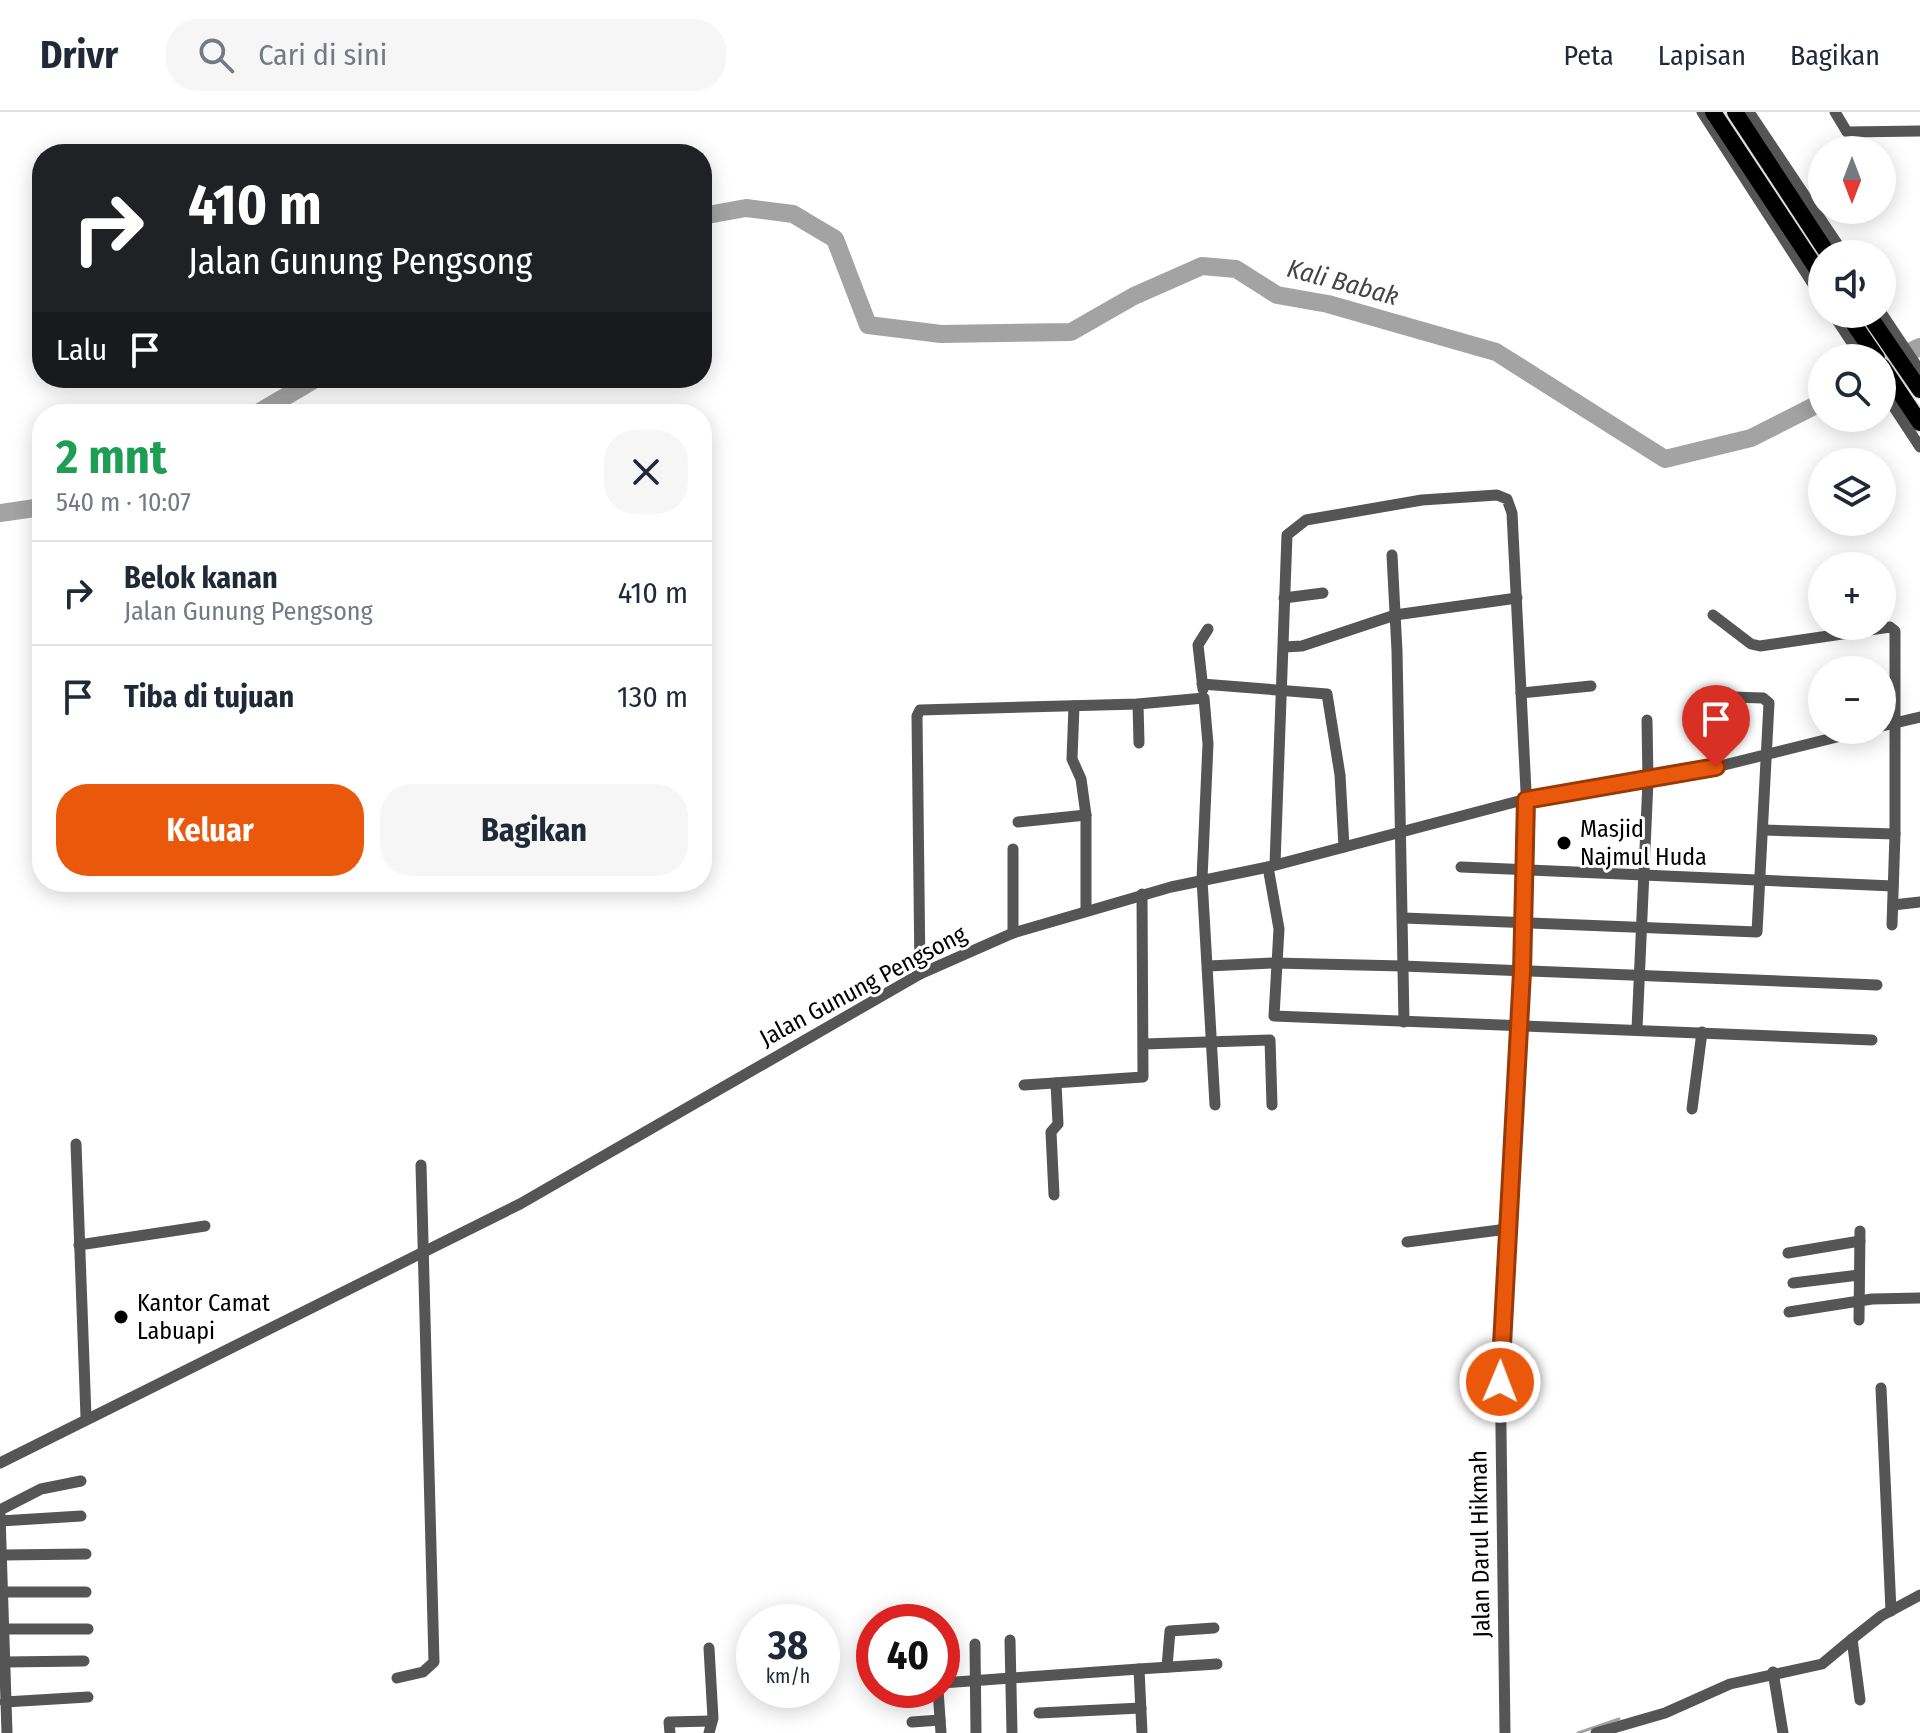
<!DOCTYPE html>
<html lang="id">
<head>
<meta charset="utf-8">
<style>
  body { margin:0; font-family:"Fira Sans Condensed",sans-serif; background:#f6f6f7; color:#1f2937; height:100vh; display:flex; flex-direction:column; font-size:30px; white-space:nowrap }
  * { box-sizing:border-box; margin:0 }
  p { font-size:26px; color:#747a83 }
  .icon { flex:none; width:44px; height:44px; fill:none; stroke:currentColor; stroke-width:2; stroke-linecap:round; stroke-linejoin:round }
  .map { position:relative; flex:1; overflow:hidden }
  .details { position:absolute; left:32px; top:292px; width:680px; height:488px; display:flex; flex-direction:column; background:#fff; border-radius:32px; box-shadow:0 4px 20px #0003 }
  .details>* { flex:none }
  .hud { position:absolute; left:32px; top:32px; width:680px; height:244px; border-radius:32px; box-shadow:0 4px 20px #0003; background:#202124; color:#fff; overflow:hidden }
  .needle { width:52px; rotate:180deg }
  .tools { position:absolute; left:1808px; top:24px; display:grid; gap:16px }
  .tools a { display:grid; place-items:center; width:88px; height:88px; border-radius:50%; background:#fff; box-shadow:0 4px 20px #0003; font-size:40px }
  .speed { position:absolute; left:736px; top:1492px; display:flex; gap:16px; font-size:40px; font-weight:700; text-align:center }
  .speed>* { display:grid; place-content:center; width:104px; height:104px; border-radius:50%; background:#fff; box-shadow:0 4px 20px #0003; line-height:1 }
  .speed small { font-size:20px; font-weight:400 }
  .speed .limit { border:12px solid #d22; background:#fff; color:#111 }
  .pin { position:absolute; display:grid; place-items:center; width:68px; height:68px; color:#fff; margin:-82px -34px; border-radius:50% 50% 50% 0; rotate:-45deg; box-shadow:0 0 8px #0007 }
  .pin .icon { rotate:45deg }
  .me { position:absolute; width:88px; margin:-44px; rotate:1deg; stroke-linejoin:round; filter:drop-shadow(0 0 6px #0008) }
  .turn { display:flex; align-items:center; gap:28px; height:168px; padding:0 24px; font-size:36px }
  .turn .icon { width:104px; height:104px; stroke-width:2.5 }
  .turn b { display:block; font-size:56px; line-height:68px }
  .then { display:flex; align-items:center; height:76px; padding:0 24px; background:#0003; gap:16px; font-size:30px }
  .round { display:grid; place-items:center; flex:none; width:84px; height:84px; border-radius:32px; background:#f6f6f7 }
  .summary { display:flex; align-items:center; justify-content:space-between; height:136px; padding:0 24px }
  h1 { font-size:48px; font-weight:700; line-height:60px; color:#1e9e55 }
  .action { display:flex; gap:16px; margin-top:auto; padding:16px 24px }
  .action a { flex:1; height:92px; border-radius:32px; background:#ea580c; color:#fff; font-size:32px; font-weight:700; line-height:92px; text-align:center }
  .action a+a { background:#f6f6f7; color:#1f2937 }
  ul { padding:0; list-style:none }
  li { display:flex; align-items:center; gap:24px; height:104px; padding:0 24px; border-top:2px solid #e0e1e3 }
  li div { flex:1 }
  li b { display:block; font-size:30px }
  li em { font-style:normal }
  header { display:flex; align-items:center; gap:48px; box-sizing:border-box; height:112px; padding:0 40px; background:#fff; border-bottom:2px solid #e0e1e3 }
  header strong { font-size:38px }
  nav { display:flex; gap:44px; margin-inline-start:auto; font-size:28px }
  .search { width:560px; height:72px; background:#f6f6f7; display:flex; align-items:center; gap:20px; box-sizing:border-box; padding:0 28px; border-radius:32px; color:#747a83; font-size:30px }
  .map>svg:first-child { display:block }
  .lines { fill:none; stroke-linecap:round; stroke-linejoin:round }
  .stream { stroke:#a3a3a3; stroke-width:3 }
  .river { stroke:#a3a3a3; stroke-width:18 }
  .highway-casing { stroke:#dbdbdb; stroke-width:19 }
  .minor { stroke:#555; stroke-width:11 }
  .highway { stroke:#000; stroke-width:16 }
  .route-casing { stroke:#983908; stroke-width:20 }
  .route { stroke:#ea580c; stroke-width:14 }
  .poi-dot { fill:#000; stroke:#fff; stroke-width:3 }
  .labels { text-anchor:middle; stroke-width:6; stroke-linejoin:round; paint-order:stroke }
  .poi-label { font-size:24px; fill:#000; stroke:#fff; text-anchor:start }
  .street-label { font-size:24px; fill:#000; stroke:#fff }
  .water-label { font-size:26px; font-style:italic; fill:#444; stroke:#fff }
</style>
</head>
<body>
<header>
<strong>Drivr</strong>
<div class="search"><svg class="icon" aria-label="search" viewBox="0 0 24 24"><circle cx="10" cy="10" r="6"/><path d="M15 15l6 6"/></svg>Cari di sini</div>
<nav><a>Peta</a><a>Lapisan</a><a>Bagikan</a></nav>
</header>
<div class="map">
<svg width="1920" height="1621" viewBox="0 0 1920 1621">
  <rect width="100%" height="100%" fill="#fff"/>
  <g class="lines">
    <polyline class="stream" points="1578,1621 1619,1607"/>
    <g class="river">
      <polyline points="702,104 746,96 793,102 835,127 868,213 941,222 1071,220 1134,184 1202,154 1236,157 1277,183 1328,192 1496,240 1665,347 1751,326 1822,290"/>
      <polyline points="1882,253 1920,235"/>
      <polyline points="256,302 317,266"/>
      <polyline points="0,401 42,395"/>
    </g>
    <defs>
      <g id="highway">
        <polyline points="1713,0 1822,165"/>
        <polyline points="1735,0 1828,142"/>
        <polyline points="1847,202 1877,246"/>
        <polyline points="1868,202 1920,278"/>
        <polyline points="1882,254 1920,311"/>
      </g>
    </defs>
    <use href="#highway" class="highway-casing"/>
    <g class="minor">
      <polyline points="1702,0 1822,186"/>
      <polyline points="1749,0 1844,142"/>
      <polyline points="1835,0 1847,20 1920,19"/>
      <polyline points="1833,202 1862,246"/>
      <polyline points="1882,202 1920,259"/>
      <polyline points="1882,277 1920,335"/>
      <polyline points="1392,443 1397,539 1404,910"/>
      <polyline points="1284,486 1323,481"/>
      <polyline points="1713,503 1751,532 1760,534 1890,515 1895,519 1895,722 1763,718"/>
      <polyline points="1284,535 1302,534 1395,503 1517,486"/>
      <polyline points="1202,572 1327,582 1340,663 1344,735"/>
      <polyline points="1203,577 1198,533 1208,517"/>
      <polyline points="1521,581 1591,574"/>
      <polyline points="1138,592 1139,631"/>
      <polyline points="1074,594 1072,647 1081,667 1086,703 1086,797"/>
      <polyline points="1882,614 1920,605"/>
      <polyline points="1018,710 1086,703"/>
      <polyline points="1013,737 1013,821"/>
      <polyline points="1275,752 1287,423 1306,408 1422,388 1497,383 1507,387 1512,401 1527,699 1522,860 1500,1242 1505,1621"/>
      <polyline points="1268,755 1279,817 1274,904 1872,928"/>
      <polyline points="1461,755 1893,774"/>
      <polyline points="1893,793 1920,790"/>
      <polyline points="1404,806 1757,820 1769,591 1763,586 1700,584"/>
      <polyline points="1892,813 1895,722"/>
      <polyline points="1208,854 1274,851 1403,854 1877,873"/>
      <polyline points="920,862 917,604 920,598 1138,592 1204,586 1208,632 1202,767 1215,993"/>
      <polyline points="1637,917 1648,669 1647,608"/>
      <polyline points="1144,932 1270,928 1272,993"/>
      <polyline points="1024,973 1143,965 1142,782"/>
      <polyline points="1692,997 1702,920"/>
      <polyline points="76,1032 86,1305"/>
      <polyline points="1054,1083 1051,1020 1058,1012 1056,971"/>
      <polyline points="1407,1130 1507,1117"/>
      <polyline points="79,1133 205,1114"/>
      <polyline points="1788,1141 1860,1129"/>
      <polyline points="1793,1171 1859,1163"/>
      <polyline points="1789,1200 1872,1187 1920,1186"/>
      <polyline points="1859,1208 1860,1119"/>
      <polyline points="1881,1276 1891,1499"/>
      <polyline points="0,1351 520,1092 920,862 1013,821 1171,775 1268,755 1515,690 1692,661 1865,618"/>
      <polyline points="0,1398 41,1377 81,1369"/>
      <polyline points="0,1403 7,1621"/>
      <polyline points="1,1409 81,1404"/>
      <polyline points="3,1443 86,1442"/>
      <polyline points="3,1480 86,1480"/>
      <polyline points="4,1517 88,1517"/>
      <polyline points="1852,1527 1881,1504 1920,1483"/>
      <polyline points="1010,1528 1012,1621"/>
      <polyline points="975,1532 976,1621"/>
      <polyline points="5,1550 84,1549"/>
      <polyline points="1167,1555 1170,1519 1214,1516"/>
      <polyline points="1139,1557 1217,1552"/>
      <polyline points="1773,1560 1783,1621"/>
      <polyline points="397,1566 423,1560 434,1550 421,1053"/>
      <polyline points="942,1571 1139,1557 1142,1621"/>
      <polyline points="938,1578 941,1621"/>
      <polyline points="5,1590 88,1585"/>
      <polyline points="1039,1601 1141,1596"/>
      <polyline points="912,1610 940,1608"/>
      <polyline points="670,1621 669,1610 712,1609"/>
      <polyline points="709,1621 713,1606 709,1536"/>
      <polyline points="1596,1621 1665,1601 1730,1572 1822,1552 1852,1527 1860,1588"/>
    </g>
    <use href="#highway" class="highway"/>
  </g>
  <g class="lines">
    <defs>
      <polyline id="route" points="1500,1270 1522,860 1526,688 1716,655"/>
    </defs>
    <use href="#route" class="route-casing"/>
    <use href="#route" class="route"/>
  </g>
  <g class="poi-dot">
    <circle cx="1564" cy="731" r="8"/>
    <circle cx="121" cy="1205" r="8"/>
  </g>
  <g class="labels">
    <g class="poi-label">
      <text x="1580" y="725">Masjid<tspan x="1580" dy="28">Najmul Huda</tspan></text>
      <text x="137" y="1199">Kantor Camat<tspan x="137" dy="28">Labuapi</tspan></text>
    </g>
    <g class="street-label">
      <text transform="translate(863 874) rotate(-28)" y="8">Jalan Gunung Pengsong</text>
      <text transform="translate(1480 1432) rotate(-91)" y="8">Jalan Darul Hikmah</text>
    </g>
    <g class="water-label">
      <text transform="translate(1343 170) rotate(15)" y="9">Kali Babak</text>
    </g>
  </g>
</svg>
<div class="tools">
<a><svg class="needle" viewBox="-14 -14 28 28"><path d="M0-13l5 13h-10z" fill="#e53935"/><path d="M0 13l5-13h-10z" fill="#747a83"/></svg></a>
<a><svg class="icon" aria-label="sound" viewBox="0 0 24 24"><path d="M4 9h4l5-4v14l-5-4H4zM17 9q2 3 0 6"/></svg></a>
<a><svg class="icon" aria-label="search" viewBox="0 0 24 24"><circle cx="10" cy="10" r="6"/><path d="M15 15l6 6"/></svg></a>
<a><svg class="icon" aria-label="layers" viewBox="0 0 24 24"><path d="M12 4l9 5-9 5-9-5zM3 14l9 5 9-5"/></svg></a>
<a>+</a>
<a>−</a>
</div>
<div class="speed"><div>38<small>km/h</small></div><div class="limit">40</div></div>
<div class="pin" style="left:1716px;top:655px;background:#d93025"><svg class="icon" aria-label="arrive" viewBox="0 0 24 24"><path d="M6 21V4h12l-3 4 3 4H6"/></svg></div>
<svg class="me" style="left:1500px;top:1270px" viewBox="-20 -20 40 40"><circle r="17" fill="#ea580c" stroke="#fff" stroke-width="3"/><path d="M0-11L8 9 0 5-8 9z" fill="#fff"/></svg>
<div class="hud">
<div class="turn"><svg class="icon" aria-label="right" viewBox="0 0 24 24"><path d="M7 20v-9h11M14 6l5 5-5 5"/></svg><div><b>410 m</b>Jalan Gunung Pengsong</div></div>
<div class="then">Lalu<svg class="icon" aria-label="arrive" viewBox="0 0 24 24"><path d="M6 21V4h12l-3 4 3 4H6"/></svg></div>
</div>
<section class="details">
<div class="summary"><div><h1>2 mnt</h1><p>540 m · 10:07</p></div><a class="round"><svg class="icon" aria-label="close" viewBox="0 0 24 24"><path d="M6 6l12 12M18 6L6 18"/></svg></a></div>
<ul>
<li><svg class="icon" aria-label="right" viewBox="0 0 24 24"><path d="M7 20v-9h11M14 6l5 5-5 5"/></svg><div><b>Belok kanan</b><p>Jalan Gunung Pengsong</p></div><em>410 m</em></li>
<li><svg class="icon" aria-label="arrive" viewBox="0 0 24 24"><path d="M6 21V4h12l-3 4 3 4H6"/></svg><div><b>Tiba di tujuan</b></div><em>130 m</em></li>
</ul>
<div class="action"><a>Keluar</a><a>Bagikan</a></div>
</section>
</div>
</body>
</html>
